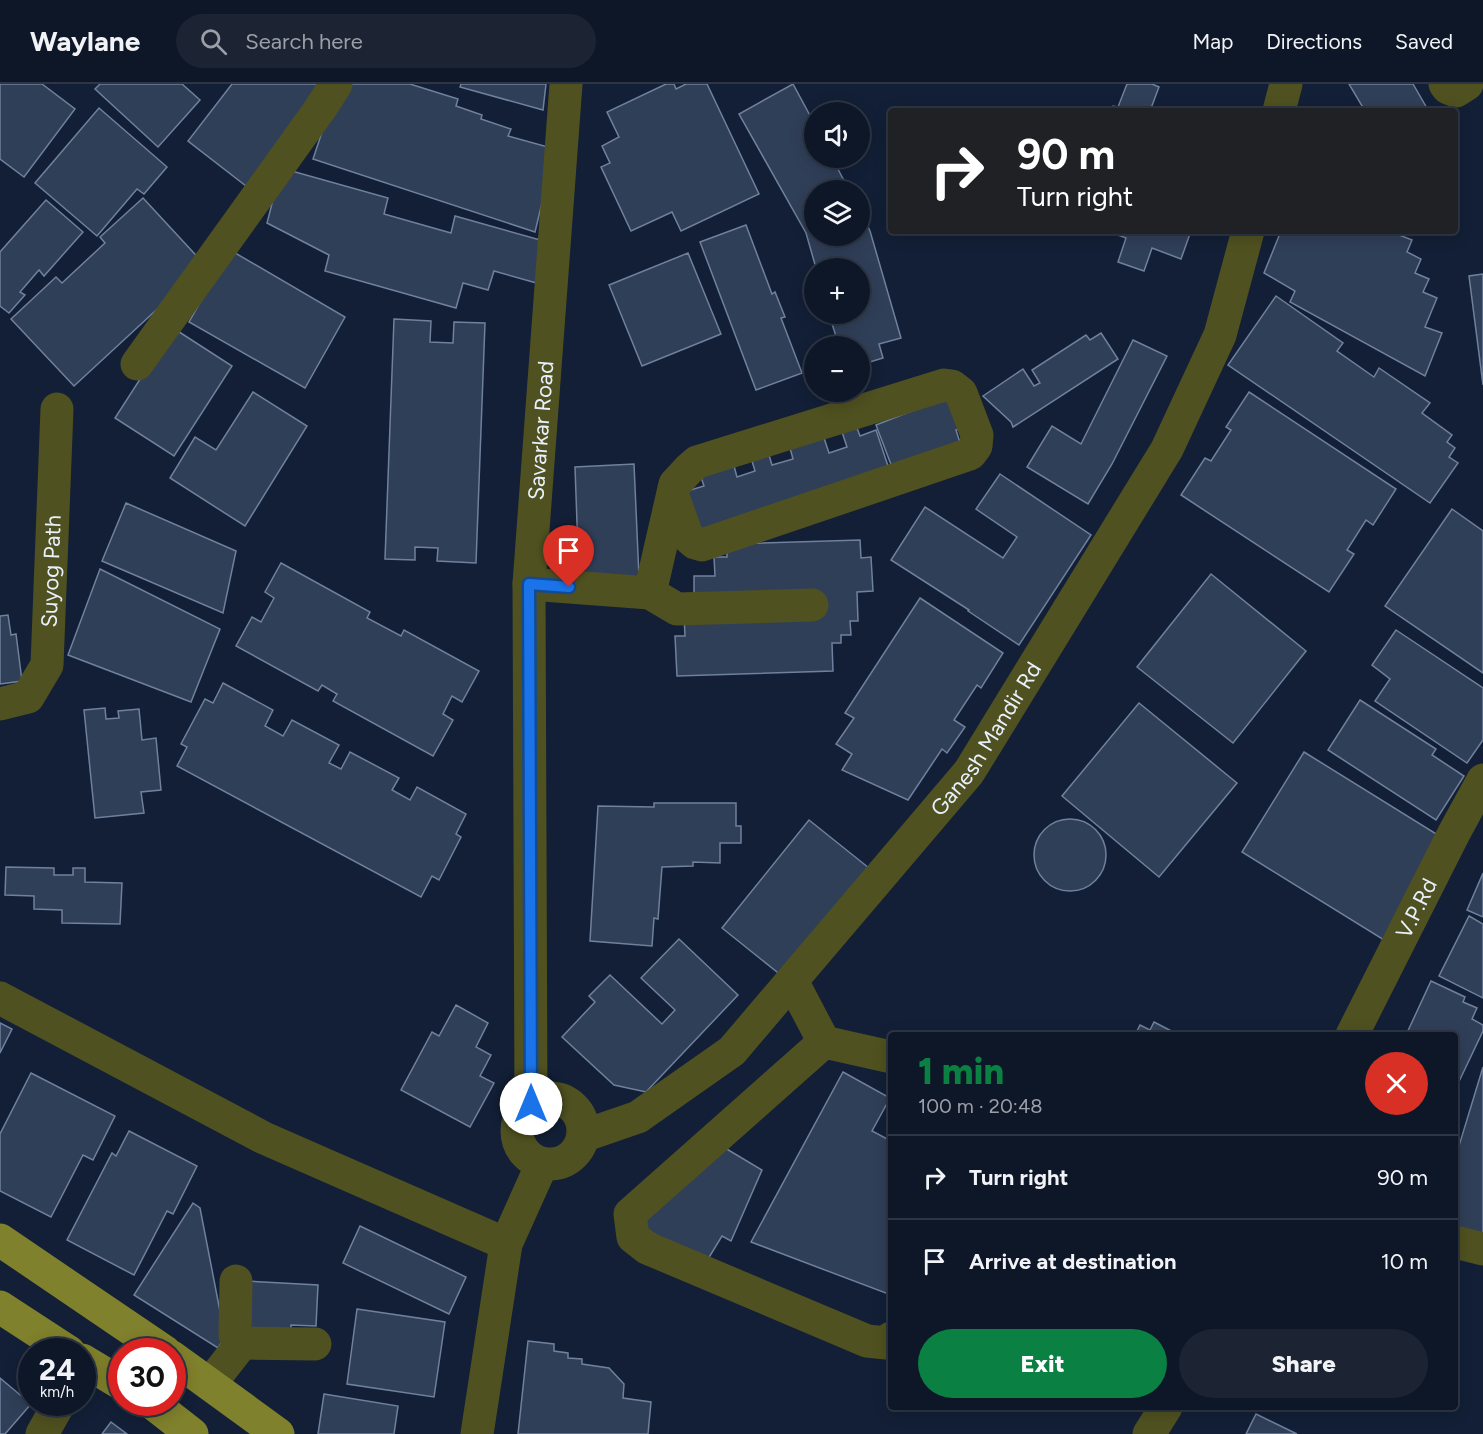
<!DOCTYPE html>
<html lang="en">
<head>
<meta charset="utf-8">
<style>
  body { margin:0; font-family:Figtree,sans-serif; background:#1c2434; color:#f1f3f6; height:100vh; display:flex; flex-direction:column; font-size:22px; white-space:nowrap }
  * { box-sizing:border-box; margin:0 }
  p { font-size:20px; color:#9b9fa8 }
  .icon { flex:none; width:33px; height:33px; fill:none; stroke:currentColor; stroke-width:2; stroke-linecap:round; stroke-linejoin:round }
  .map { position:relative; flex:1; overflow:hidden }
  .side { position:absolute; left:888px; top:948px; width:570px; height:378px; display:flex; flex-direction:column; background:#0e1728; border-radius:6px; box-shadow:0 3px 15px #0003,0 0 0 2px #2e3645 }
  .side>* { flex:none }
  .banner { position:absolute; left:888px; top:24px; width:570px; height:126px; border-radius:6px; box-shadow:0 3px 15px #0003,0 0 0 2px #2e3645; background:#202124; color:#fff; overflow:hidden }
  .fabs { position:absolute; left:804px; top:18px; display:grid; gap:12px }
  .fabs a { display:grid; place-items:center; width:66px; height:66px; border-radius:50%; background:#0e1728; box-shadow:0 3px 15px #0003,0 0 0 2px #2e3645; font-size:30px }
  .speed { position:absolute; left:18px; top:1254px; display:flex; gap:12px; font-size:30px; font-weight:700; text-align:center }
  .speed>* { display:grid; place-content:center; width:78px; height:78px; border-radius:50%; background:#0e1728; box-shadow:0 3px 15px #0003,0 0 0 2px #2e3645; line-height:1 }
  .speed small { font-size:15px; font-weight:400 }
  .speed .limit { border:9px solid #d22; background:#fff; color:#111 }
  .pin { position:absolute; display:grid; place-items:center; width:51px; height:51px; color:#fff; margin:-62px -26px; border-radius:50% 50% 50% 0; rotate:-45deg; box-shadow:0 0 6px #0007 }
  .pin .icon { rotate:45deg }
  .me { position:absolute; width:66px; margin:-33px; rotate:0deg; stroke-linejoin:round; filter:drop-shadow(0 0 4px #0008) }
  .turn { display:flex; align-items:center; gap:21px; height:126px; padding:0 30px; font-size:27px }
  .turn .icon { width:78px; height:78px; stroke-width:2.5 }
  .turn b { display:block; font-size:42px; line-height:51px }
  .round { display:grid; place-items:center; flex:none; width:63px; height:63px; border-radius:32px; background:#1c2434 }
  .head { display:flex; align-items:center; justify-content:space-between; height:102px; padding:0 30px }
  h1 { font-size:36px; font-weight:800; line-height:45px; color:#0b8043 }
  .primary-button { display:flex; gap:12px; margin-top:auto; padding:12px 30px }
  .primary-button a { flex:1; height:69px; border-radius:36px; background:#0b8043; color:#fff; font-size:24px; font-weight:800; line-height:69px; text-align:center }
  .primary-button a+a { background:#1c2434; color:#f1f3f6 }
  ul { padding:0; list-style:none }
  li { display:flex; align-items:center; gap:18px; height:84px; padding:0 30px; border-top:2px solid #2e3645 }
  li div { flex:1 }
  li b { display:block; font-size:22px }
  li em { font-style:normal }
  header { display:flex; align-items:center; gap:36px; box-sizing:border-box; height:84px; padding:0 30px; background:#0e1728; border-bottom:2px solid #2e3645 }
  header strong { font-size:28px }
  nav { display:flex; gap:33px; margin-inline-start:auto; font-size:21px }
  .search { width:420px; height:54px; background:#1c2434; display:flex; align-items:center; gap:15px; box-sizing:border-box; padding:0 21px; border-radius:33px; color:#9b9fa8; font-size:22px }
  .map>svg:first-child { display:block }
  .building { fill:#303f58; stroke:#70819d; stroke-width:1.5 }
  .lines { fill:none; stroke-linecap:round; stroke-linejoin:round }
  .minor { stroke:#505120; stroke-width:33 }
  .major { stroke:#80812c; stroke-width:33 }
  .route-casing { stroke:#114b97; stroke-width:15 }
  .route { stroke:#1a73e8; stroke-width:10 }
  .labels { text-anchor:middle; stroke-width:5; stroke-linejoin:round; paint-order:stroke }
  .street-label { font-size:22px; fill:#e8f0fc; stroke:#121f36 }
</style>
</head>
<body>
<header>
<strong>Waylane</strong>
<div class="search"><svg class="icon" aria-label="search" viewBox="0 0 24 24"><circle cx="10" cy="10" r="6"/><path d="M15 15l6 6"/></svg>Search here</div>
<nav><a>Map</a><a>Directions</a><a>Saved</a></nav>
</header>
<div class="map">
<svg width="1483" height="1350" viewBox="0 0 1483 1350">
  <rect width="100%" height="100%" fill="#121f36"/>
  <g class="building">
    <polygon points="0,0 42,0 75,25 24,93 0,75"/>
    <polygon points="100,0 182,0 200,16 158,63 95,5"/>
    <polygon points="232,0 324,0 246,102 188,57"/>
    <polygon points="349,0 410,0 458,15 456,22 482,31 481,35 511,45 508,52 555,65 535,148 313,75 325,39"/>
    <polygon points="461,0 546,0 543,26 460,3"/>
    <polygon points="666,0 674,0 676,5 686,0 707,0 759,110 681,147 672,128 631,147 601,83 610,79 602,62 619,53 607,28"/>
    <polygon points="793,0 814,39 814,74 832,74 849,106 814,106 814,152 860,152 860,126 870,147 901,254 879,260 883,274 860,281 860,262 839,262 829,230 860,230 860,184 816,184 806,149 739,30"/>
    <polygon points="1127,0 1152,0 1159,3 1150,27 1111,27 1113,22 1118,23"/>
    <polygon points="1349,0 1413,0 1428,26 1365,27"/>
    <polygon points="99,24 167,83 144,110 137,105 97,152 35,99"/>
    <polygon points="281,84 388,114 384,130 451,149 455,132 551,159 540,200 494,187 488,206 463,199 456,224 325,187 329,171 267,139"/>
    <polygon points="143,114 205,181 74,302 11,235 56,193 62,199 105,159 100,153"/>
    <polygon points="46,116 83,148 44,192 39,186 20,208 25,211 9,229 0,222 0,168"/>
    <polygon points="746,141 772,210 775,208 785,233 781,234 802,289 756,306 700,158"/>
    <polygon points="1107,147 1191,147 1181,175 1152,164 1144,187 1118,178 1126,154"/>
    <polygon points="1281,147 1389,147 1412,156 1407,168 1421,175 1415,189 1429,195 1423,208 1437,214 1425,243 1442,249 1425,292 1290,218 1295,207 1264,189"/>
    <polygon points="230,166 345,233 305,304 189,238"/>
    <polygon points="688,169 721,250 642,282 609,201"/>
    <polygon points="1483,190 1483,301 1469,192"/>
    <polygon points="1276,212 1343,259 1337,267 1374,293 1379,284 1430,319 1422,329 1452,351 1447,358 1455,364 1449,373 1458,379 1430,419 1228,281"/>
    <polygon points="394,235 431,237 430,258 453,259 454,238 485,239 476,479 437,477 438,464 415,463 415,476 385,475"/>
    <polygon points="173,244 232,282 174,372 115,334"/>
    <polygon points="1101,249 1118,275 1013,343 1011,338 983,312 1023,285 1034,302 1040,299 1032,286 1086,251 1090,256"/>
    <polygon points="1133,256 1167,272 1112,380 1088,420 1027,383 1052,342 1081,360"/>
    <polygon points="253,308 307,342 245,442 170,394 195,353 216,366"/>
    <polygon points="1249,308 1396,405 1373,441 1366,436 1347,466 1354,470 1329,508 1181,411 1205,374 1211,377 1231,346 1226,343"/>
    <polygon points="955,310 963,344 956,346 962,365 895,391 876,341"/>
    <polygon points="857,344 860,352 876,346 891,391 701,450 687,407 704,402 701,393 734,382 737,393 755,387 752,377 769,371 772,381 793,375 790,364 824,354 829,369 847,363 842,348"/>
    <polygon points="634,380 639,493 579,495 575,383"/>
    <polygon points="1000,390 1091,451 1019,561 968,527 969,526 891,476 925,423 1003,474 1017,453 976,425"/>
    <polygon points="126,419 236,467 223,529 102,477"/>
    <polygon points="1452,425 1483,447 1483,589 1385,522"/>
    <polygon points="860,456 861,474 871,473 873,507 857,508 858,537 850,537 851,551 841,551 841,559 832,559 833,587 677,592 675,552 685,552 684,532 694,518 694,492 715,492 714,473 727,473 727,460"/>
    <polygon points="281,479 370,528 367,534 401,552 404,546 479,587 462,618 452,612 443,630 453,636 433,672 333,617 337,610 322,601 318,607 236,562 252,533 261,538 274,514 265,508"/>
    <polygon points="100,485 220,545 191,618 68,571"/>
    <polygon points="1211,490 1306,567 1233,659 1137,583"/>
    <polygon points="920,514 1003,569 981,604 977,601 954,636 965,643 947,669 942,665 908,716 842,686 852,670 836,660 854,634 845,629"/>
    <polygon points="8,531 11,551 16,550 22,597 0,600 0,532"/>
    <polygon points="1396,546 1483,604 1483,656 1467,679 1375,617 1390,595 1372,581"/>
    <polygon points="223,599 273,626 265,642 283,652 292,636 339,661 329,679 341,685 350,668 399,694 392,706 410,716 417,703 466,730 456,750 461,753 439,796 432,792 421,813 177,682 187,663 181,660 205,615 213,619"/>
    <polygon points="1360,616 1436,665 1432,671 1464,692 1436,736 1328,666"/>
    <polygon points="1139,619 1237,699 1159,793 1062,712"/>
    <polygon points="105,624 106,635 119,634 118,627 139,625 142,656 156,654 161,706 141,708 144,729 95,734 84,626"/>
    <polygon points="1304,668 1446,756 1384,856 1242,768"/>
    <polygon points="654,719 736,719 736,742 741,742 741,759 720,759 720,779 693,778 693,782 662,783 658,835 654,834 652,862 590,857 598,722 654,723"/>
    <circle cx="1070" cy="771" r="36"/>
    <polygon points="809,736 869,784 782,892 722,844"/>
    <polygon points="6,783 54,784 54,791 73,791 73,784 85,784 85,798 122,799 120,840 62,839 62,826 34,825 34,812 5,811"/>
    <polygon points="1483,789 1483,833 1467,826"/>
    <polygon points="1469,832 1483,840 1483,914 1439,892"/>
    <polygon points="679,855 738,911 646,1008 614,1001 562,953 595,918 589,912 610,891 662,940 675,926 641,894"/>
    <polygon points="1431,897 1465,913 1463,918 1477,924 1472,935 1483,941 1483,947 1455,1006 1455,951 1406,951"/>
    <polygon points="456,921 488,939 476,963 491,971 480,992 494,999 470,1043 401,1006 432,948 439,952"/>
    <polygon points="1154,938 1179,951 1135,951 1140,941 1150,946"/>
    <polygon points="0,939 12,945 0,969"/>
    <polygon points="1483,983 1483,1152 1455,1143 1455,1075"/>
    <polygon points="843,988 890,1014 872,1047 891,1057 891,1211 751,1158"/>
    <polygon points="31,989 115,1032 93,1076 83,1071 51,1133 0,1107 0,1050"/>
    <polygon points="129,1047 197,1082 173,1130 167,1127 134,1191 67,1156 112,1069 116,1072"/>
    <polygon points="720,1061 762,1086 731,1157 722,1152 705,1180 639,1141"/>
    <polygon points="193,1119 200,1124 225,1253 218,1264 134,1211"/>
    <polygon points="360,1142 466,1193 449,1230 343,1179"/>
    <polygon points="245,1197 318,1201 316,1242 291,1241 291,1253 243,1251"/>
    <polygon points="357,1225 445,1238 434,1313 347,1300"/>
    <polygon points="528,1257 554,1260 554,1267 568,1269 568,1274 582,1275 582,1280 609,1284 624,1300 623,1314 651,1318 648,1350 518,1350"/>
    <polygon points="0,1294 31,1320 5,1350 0,1350"/>
    <polygon points="324,1310 398,1322 394,1350 318,1350"/>
    <polygon points="1256,1330 1297,1350 1246,1350"/>
    <polygon points="111,1338 127,1350 102,1350"/>
  </g>
  <g class="lines">
    <g class="minor">
      <polyline points="1445,0 1448,4 1456,7 1467,0"/>
      <polyline points="1279,27 1286,0"/>
      <polyline points="137,280 320,25 336,0"/>
      <polyline points="529,500 650,509 677,525 812,521"/>
      <polyline points="650,509 675,400 689,385 697,378 944,301 952,302 961,309 977,351 976,362 970,370 702,461 695,459 687,452 673,412"/>
      <path id="s1" d="M0,620l28,-7 19,-32 10,-256"/>
      <polyline points="792,897 824,958 891,973"/>
      <polyline points="0,914 264,1054 506,1160"/>
      <path id="s2" d="M1352,951l102,-202 29,-53"/>
      <polyline points="824,958 630,1130 633,1153 647,1164 867,1257 886,1259 891,1254"/>
      <circle cx="550" cy="1047" r="33"/>
      <path id="s3" d="M531,1020l-2,-520 37,-500"/>
      <path id="s4" d="M583,1052l55,-19 94,-66 237,-279 198,-323 53,-114 28,-104"/>
      <polyline points="1455,1158 1483,1165"/>
      <polyline points="236,1197 235,1251 237,1255 242,1259 315,1260"/>
      <polyline points="210,1300 242,1259"/>
      <polyline points="42,1350 60,1318"/>
      <polyline points="477,1350 506,1160 542,1080"/>
      <polyline points="1149,1350 1166,1323"/>
    </g>
    <g class="major">
      <polyline points="0,1156 165,1268"/>
      <polyline points="0,1223 69,1268"/>
      <polyline points="172,1273 278,1350"/>
      <polyline points="82,1276 122,1300"/>
      <polyline points="151,1318 192,1350"/>
    </g>
  </g>
  <g class="lines">
    <defs>
      <polyline id="route" points="531,1020 529,500 569,503"/>
    </defs>
    <use href="#route" class="route-casing"/>
    <use href="#route" class="route"/>
  </g>
  <g class="labels">
    <g class="street-label">
      <text dy="8" stroke="none"><textPath href="#s3" startOffset="674">Savarkar Road</textPath></text>
      <text dy="8" stroke="none"><textPath href="#s1" startOffset="160">Suyog Path</textPath></text>
      <text dy="8" stroke="none"><textPath href="#s4" startOffset="576">Ganesh Mandir Rd</textPath></text>
      <text dy="8" stroke="none"><textPath href="#s2" startOffset="142">V.P.Rd</textPath></text>
    </g>
  </g>
</svg>
<div class="fabs">
<a><svg class="icon" aria-label="sound" viewBox="0 0 24 24"><path d="M4 9h4l5-4v14l-5-4H4zM17 9q2 3 0 6"/></svg></a>
<a><svg class="icon" aria-label="layers" viewBox="0 0 24 24"><path d="M12 4l9 5-9 5-9-5zM3 14l9 5 9-5"/></svg></a>
<a>+</a>
<a>−</a>
</div>
<div class="speed"><div>24<small>km/h</small></div><div class="limit">30</div></div>
<div class="pin" style="left:569px;top:503px;background:#d93025"><svg class="icon" aria-label="arrive" viewBox="0 0 24 24"><path d="M6 21V4h12l-3 4 3 4H6"/></svg></div>
<svg class="me" style="left:531px;top:1020px" viewBox="-20 -20 40 40"><circle r="19" fill="#fff"/><path d="M0-13L10 11 0 6-10 11z" fill="#1a73e8"/></svg>
<div class="banner">
<div class="turn"><svg class="icon" aria-label="right" viewBox="0 0 24 24"><path d="M7 20v-9h11M14 6l5 5-5 5"/></svg><div><b>90 m</b>Turn right</div></div>
</div>
<section class="side">
<div class="head"><div><h1>1 min</h1><p>100 m · 20:48</p></div><a class="round" style="background:#d93025;color:#fff"><svg class="icon" aria-label="close" viewBox="0 0 24 24"><path d="M6 6l12 12M18 6L6 18"/></svg></a></div>
<ul>
<li><svg class="icon" aria-label="right" viewBox="0 0 24 24"><path d="M7 20v-9h11M14 6l5 5-5 5"/></svg><div><b>Turn right</b></div><em>90 m</em></li>
<li><svg class="icon" aria-label="arrive" viewBox="0 0 24 24"><path d="M6 21V4h12l-3 4 3 4H6"/></svg><div><b>Arrive at destination</b></div><em>10 m</em></li>
</ul>
<div class="primary-button"><a>Exit</a><a>Share</a></div>
</section>
</div>
</body>
</html>
